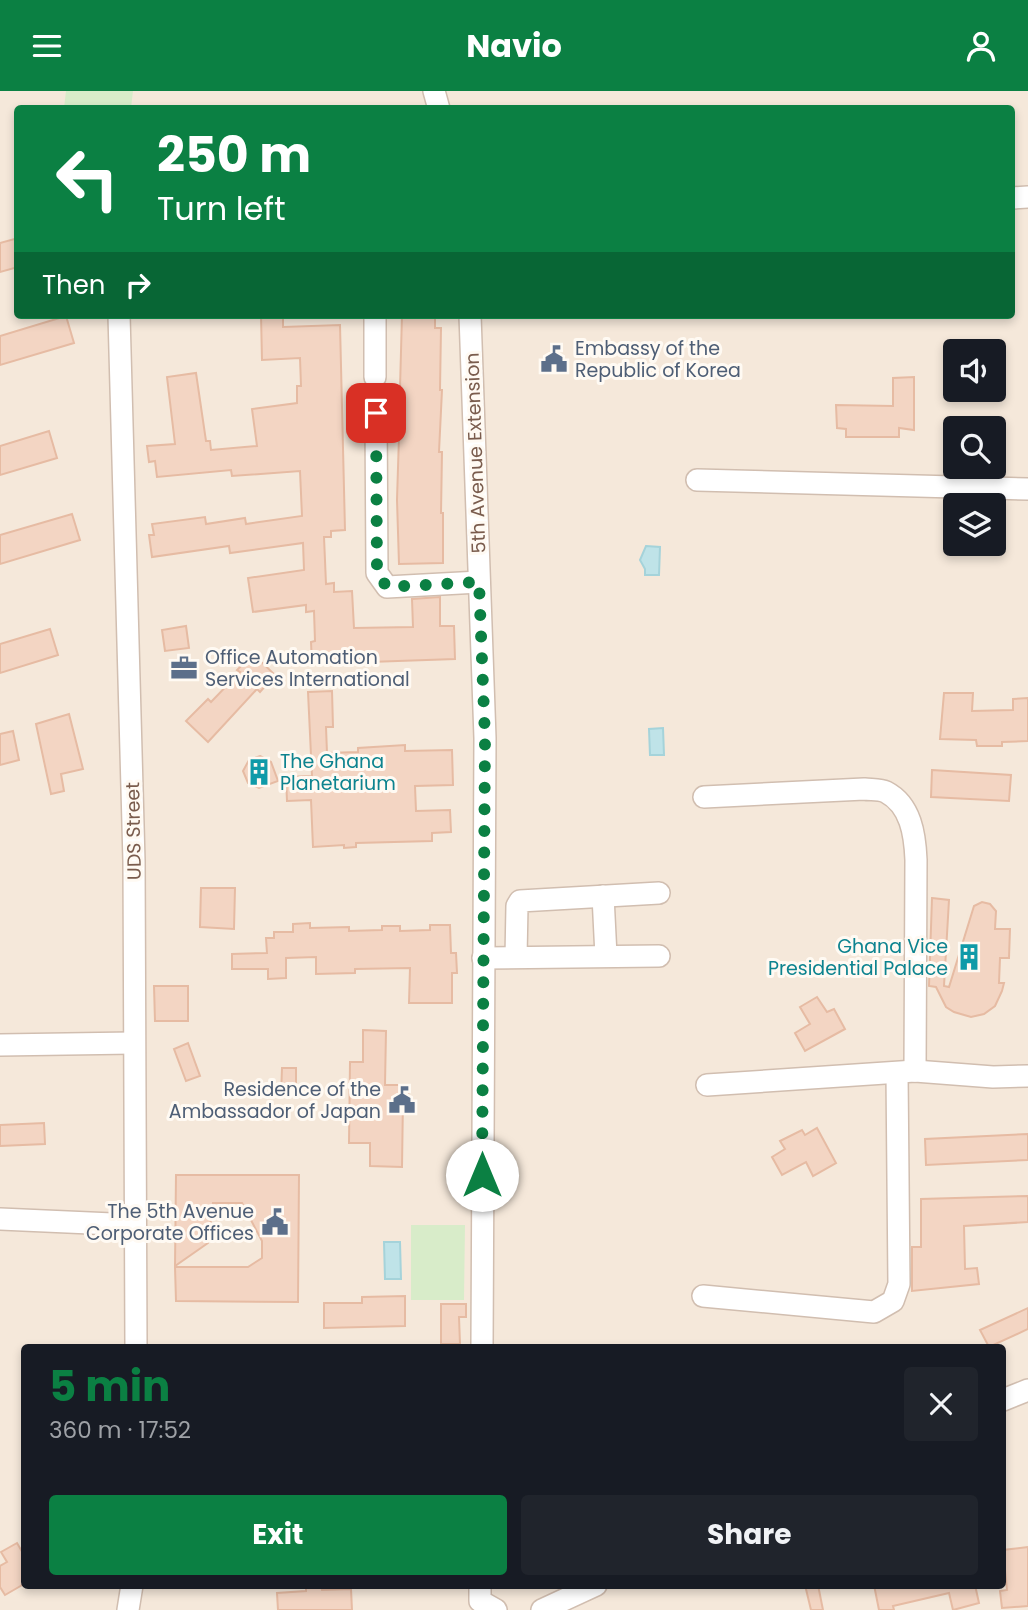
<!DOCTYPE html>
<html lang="en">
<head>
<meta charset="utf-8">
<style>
  body { margin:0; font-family:Poppins,sans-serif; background:#20242c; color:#f1f3f6; height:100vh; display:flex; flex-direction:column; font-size:26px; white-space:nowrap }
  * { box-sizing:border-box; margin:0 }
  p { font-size:23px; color:#9ea1a6 }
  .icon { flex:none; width:38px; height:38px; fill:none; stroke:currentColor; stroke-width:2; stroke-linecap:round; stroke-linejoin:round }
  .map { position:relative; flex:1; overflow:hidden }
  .details { position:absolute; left:21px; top:1253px; width:985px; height:245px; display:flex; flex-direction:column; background:#171b24; border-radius:7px; box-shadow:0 4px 10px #0003 }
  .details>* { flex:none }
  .hud { position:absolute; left:14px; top:14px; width:1001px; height:214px; border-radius:7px; box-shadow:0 4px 10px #0003; background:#0b8043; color:#fff; overflow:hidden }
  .buttons { position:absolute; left:943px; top:248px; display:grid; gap:14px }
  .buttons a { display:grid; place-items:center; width:63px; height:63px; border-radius:7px; background:#171b24; box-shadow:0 4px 10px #0003; font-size:35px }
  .pin { position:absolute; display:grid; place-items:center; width:60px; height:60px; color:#fff; margin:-30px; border-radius:14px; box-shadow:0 4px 10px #0006 }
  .me { position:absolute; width:77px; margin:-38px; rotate:0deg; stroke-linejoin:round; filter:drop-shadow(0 0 5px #0008) }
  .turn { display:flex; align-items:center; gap:24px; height:147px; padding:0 28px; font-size:32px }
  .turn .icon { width:91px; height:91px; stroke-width:2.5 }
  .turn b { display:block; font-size:49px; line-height:60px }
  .then { display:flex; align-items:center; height:66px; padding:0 28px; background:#0003; gap:14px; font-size:26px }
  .round { display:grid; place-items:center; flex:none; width:74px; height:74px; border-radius:7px; background:#20242c }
  .summary { display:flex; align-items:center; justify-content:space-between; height:119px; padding:0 28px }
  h1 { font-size:42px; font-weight:700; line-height:52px; color:#0b8043 }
  .primary-button { display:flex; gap:14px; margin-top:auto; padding:14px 28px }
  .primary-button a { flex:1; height:80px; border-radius:7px; background:#0b8043; color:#fff; font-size:28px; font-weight:700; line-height:80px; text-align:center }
  .primary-button a+a { background:#20242c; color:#f1f3f6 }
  header { display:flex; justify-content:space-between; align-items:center; height:91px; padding:0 28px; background:#0b8043; color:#fff; font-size:32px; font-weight:700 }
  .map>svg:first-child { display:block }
  .residential { fill:#f5e8da; fill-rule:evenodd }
  .green { fill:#d8ecc9 }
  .water { fill:#bfe3e8; stroke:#a5d3da; stroke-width:2 }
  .building { fill:#f3d5c3; stroke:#e6bba3; stroke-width:2 }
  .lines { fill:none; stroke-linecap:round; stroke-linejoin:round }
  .minor-casing { stroke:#d1beb0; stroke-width:24 }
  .minor { stroke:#fff; stroke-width:21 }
  .route { stroke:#0b8043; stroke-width:12; stroke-dasharray:0 21.6 }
  .labels { text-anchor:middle; stroke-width:6; stroke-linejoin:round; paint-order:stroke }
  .service-label { font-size:19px; fill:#4e5e75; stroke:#fffaf3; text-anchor:start }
  .street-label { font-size:19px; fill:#7a5c4d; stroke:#fffaf3 }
  .culture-label { font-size:19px; fill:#0d838f; stroke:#fffaf3; text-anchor:start }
</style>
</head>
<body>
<header><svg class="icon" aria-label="menu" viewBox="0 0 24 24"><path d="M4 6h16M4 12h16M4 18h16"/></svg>Navio<svg class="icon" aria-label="person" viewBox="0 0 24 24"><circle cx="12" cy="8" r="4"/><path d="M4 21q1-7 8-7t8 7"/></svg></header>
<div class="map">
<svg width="1028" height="1519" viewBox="0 0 1028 1519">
  <rect width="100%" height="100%" fill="#fdf6ec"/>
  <path class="residential" d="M0,0h1028v1519h-1028zM18,18h994v206h-994zM956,261h38v38h-38zM956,338h38v38h-38zM956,415h38v38h-38zM24,1256h979v238h-979z"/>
  <g class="green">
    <polygon points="66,0 133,0 131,17 64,17"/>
    <polygon points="411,1134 465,1134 464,1209 411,1209"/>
  </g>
  <g class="water">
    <polygon points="646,455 660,456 659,484 645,484 645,478 640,469"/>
    <polygon points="663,637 664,664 650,664 649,638"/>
    <polygon points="384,1151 400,1151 401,1188 385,1188"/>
  </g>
  <g class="building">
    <polygon points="18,147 18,176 0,181 0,152"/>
    <polygon points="261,224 283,224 283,236 340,234 345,439 331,440 331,446 324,446 326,493 334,492 334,501 352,500 354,537 413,536 412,508 440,506 440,535 454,535 455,568 312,573 311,551 315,550 314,520 306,521 306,514 253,521 248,487 304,479 303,452 230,462 229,455 152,466 149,444 154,444 152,433 205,426 206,433 245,427 246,433 302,425 300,380 232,385 231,379 157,386 155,370 149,371 147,355 175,353 167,286 196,282 206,350 210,350 211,359 257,355 252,318 297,312 297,295 301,295 300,267 262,269"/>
    <polygon points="402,224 435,224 435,237 441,237 440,299 442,299 439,361 442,361 441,422 443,422 443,472 399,473 397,409 399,345 396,345 398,297 400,297"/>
    <polygon points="66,225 74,252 0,274 0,245"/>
    <polygon points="914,286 914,339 899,337 899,346 846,346 846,338 837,337 836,314 893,315 893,287"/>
    <polygon points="49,340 57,367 0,384 0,355"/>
    <polygon points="72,423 80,449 0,473 0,444"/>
    <polygon points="186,535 189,557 165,560 162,539"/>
    <polygon points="50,538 58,564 0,582 0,553"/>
    <polygon points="253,563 275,584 260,601 257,598 208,651 186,630 208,608 211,611 240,581 237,579"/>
    <polygon points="332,600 333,636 326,636 327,662 358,661 358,657 405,654 405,660 452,659 453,694 415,695 416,720 450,719 451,741 432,742 432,750 356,752 356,756 344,757 344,754 313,756 311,709 287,710 286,686 312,685 308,601"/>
    <polygon points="944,602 973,602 972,620 1013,619 1013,608 1028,607 1028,650 1002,651 1002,655 977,655 976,649 940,648"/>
    <polygon points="69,623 83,678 61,683 64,700 51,703 36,633"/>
    <polygon points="13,640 19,669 0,674 0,643"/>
    <polygon points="260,665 271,671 278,690 259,697 248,692 243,680 249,669"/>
    <polygon points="932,679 1011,684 1009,710 931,706"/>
    <polygon points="201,797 235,797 234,838 200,836"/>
    <polygon points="932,807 949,809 944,895 949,896 974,815 982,811 990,813 996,820 995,838 1010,838 1009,867 1000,867 999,892 1004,892 1002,900 995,915 984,923 971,926 954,921 946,916 936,896 929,895"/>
    <polygon points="310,832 310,837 349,836 349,840 382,839 382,835 400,835 400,840 430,839 430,834 450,834 451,862 456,862 457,882 452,882 452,912 409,912 410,877 355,878 355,882 316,883 316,866 286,867 286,887 268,888 268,878 232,878 232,863 267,862 266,847 274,847 274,841 293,841 293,833"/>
    <polygon points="154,895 188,895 188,930 155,930"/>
    <polygon points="817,906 827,921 834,918 845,938 805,960 795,942 810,933 800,916"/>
    <polygon points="363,939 386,940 385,994 409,994 408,1008 403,1008 402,1076 370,1075 370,1052 349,1052 350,971 363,971"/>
    <polygon points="188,952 200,985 186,990 174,958"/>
    <polygon points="282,977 296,977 296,1005 281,1005"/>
    <polygon points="44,1032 45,1053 0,1055 0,1034"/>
    <polygon points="817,1037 836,1072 813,1085 806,1071 782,1084 772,1066 785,1058 780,1050 802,1039 805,1044"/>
    <polygon points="1028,1043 1028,1069 926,1074 925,1048"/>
    <polygon points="176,1084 299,1084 298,1211 176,1210 175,1176 248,1176 262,1167 262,1150 242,1112 213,1112 208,1152 175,1175"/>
    <polygon points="1028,1105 1028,1131 964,1135 965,1178 977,1177 979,1193 912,1200 912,1156 921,1156 921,1108"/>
    <polygon points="405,1205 405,1235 324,1237 324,1212 362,1212 362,1206"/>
    <polygon points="441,1213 466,1213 466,1226 459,1226 460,1253 441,1253"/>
    <polygon points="1028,1217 1028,1238 989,1256 980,1239"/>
    <polygon points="17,1452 24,1464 24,1493 5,1504 0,1496 0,1475 7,1471 1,1461"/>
    <polygon points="1028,1456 1028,1515 1002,1517 1000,1500 1007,1499 1003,1459"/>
    <polygon points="306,1494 321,1494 322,1499 351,1498 352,1519 278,1519 277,1502 306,1500"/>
    <polygon points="805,1494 818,1494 823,1519 811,1519"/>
    <polygon points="874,1494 975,1494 979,1512 953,1519 949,1502 893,1515 894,1519 879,1519"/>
  </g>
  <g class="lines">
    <defs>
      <g id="minor">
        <polyline points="434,0 439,18"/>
        <polyline points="1012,107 1028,106"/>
        <polyline points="119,224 134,770 136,1256"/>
        <polyline points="470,224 485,647 482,1256"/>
        <polyline points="375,286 375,224"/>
        <polyline points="376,322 377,482 387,496 479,491"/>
        <polyline points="697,389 1028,398"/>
        <path d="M704,706l160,-8c7,1 16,0 22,3 25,13 29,43 30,68l-1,211"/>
        <polyline points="603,805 606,865"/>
        <polyline points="516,866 517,815 520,810 659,802"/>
        <polyline points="483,867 659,865"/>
        <polyline points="0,954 133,952"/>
        <polyline points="707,994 915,980 993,986 1028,985"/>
        <polyline points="0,1128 135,1134"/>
        <polyline points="703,1205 874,1221 893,1210 899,1193 897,982"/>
        <polyline points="1003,1309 1028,1299"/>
        <polyline points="480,1494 480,1510 496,1519"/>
        <polyline points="128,1519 132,1494"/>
        <polyline points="542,1519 596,1494"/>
      </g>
    </defs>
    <use href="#minor" class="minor-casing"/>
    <use href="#minor" class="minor"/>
  </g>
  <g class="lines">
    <polyline class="route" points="376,322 377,482 387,496 479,491 485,647 482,1084"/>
  </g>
  <defs>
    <symbol id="civic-bare" viewBox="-9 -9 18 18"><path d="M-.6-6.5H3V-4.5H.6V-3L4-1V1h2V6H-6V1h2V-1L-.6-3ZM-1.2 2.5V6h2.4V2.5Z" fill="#5c6f8a" stroke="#fffaf3" stroke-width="2.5" paint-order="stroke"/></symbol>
    <symbol id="office-bare" viewBox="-9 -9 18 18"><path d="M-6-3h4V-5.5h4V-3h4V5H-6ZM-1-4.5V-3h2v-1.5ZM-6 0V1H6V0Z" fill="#5c6f8a" stroke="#fffaf3" stroke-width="2.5" paint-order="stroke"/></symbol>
    <symbol id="building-bare" viewBox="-9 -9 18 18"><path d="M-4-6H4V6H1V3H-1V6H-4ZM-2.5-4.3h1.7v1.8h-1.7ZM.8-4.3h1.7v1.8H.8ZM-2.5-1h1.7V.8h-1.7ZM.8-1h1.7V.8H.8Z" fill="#0f9aa8" stroke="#fffaf3" stroke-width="2.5" paint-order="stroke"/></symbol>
  </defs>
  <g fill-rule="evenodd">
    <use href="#civic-bare" x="535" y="249" width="38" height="38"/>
    <use href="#office-bare" x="165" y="558" width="38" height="38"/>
    <use href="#building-bare" x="240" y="662" width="38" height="38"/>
    <use href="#building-bare" x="950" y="847" width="38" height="38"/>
    <use href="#civic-bare" x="383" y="990" width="38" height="38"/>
    <use href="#civic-bare" x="256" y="1112" width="38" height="38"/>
  </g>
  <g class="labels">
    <g class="service-label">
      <text x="575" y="264">Embassy of the<tspan x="575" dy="22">Republic of Korea</tspan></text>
      <text x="205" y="573">Office Automation<tspan x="205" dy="22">Services International</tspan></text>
      <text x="381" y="1005" text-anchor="end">Residence of the<tspan x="381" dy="22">Ambassador of Japan</tspan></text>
      <text x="254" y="1127" text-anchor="end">The 5th Avenue<tspan x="254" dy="22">Corporate Offices</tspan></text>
    </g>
    <g class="street-label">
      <text transform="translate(475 362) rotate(-92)" y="7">5th Avenue Extension</text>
      <text transform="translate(133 740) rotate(-91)" y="7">UDS Street</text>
    </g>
    <g class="culture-label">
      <text x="280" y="677">The Ghana<tspan x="280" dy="22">Planetarium</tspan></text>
      <text x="948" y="862" text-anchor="end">Ghana Vice<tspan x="948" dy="22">Presidential Palace</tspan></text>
    </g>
  </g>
</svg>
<div class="buttons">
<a><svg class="icon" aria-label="sound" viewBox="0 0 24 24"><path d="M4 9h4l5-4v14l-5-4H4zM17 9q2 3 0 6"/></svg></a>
<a><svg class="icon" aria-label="search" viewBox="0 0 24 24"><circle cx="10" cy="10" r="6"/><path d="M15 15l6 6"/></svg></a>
<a><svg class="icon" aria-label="layers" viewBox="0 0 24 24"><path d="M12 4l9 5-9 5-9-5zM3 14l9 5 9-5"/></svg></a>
</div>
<div class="pin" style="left:376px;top:322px;background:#d93025"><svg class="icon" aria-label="arrive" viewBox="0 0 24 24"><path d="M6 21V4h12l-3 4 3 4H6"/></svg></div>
<svg class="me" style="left:482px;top:1084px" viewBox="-20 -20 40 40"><circle r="19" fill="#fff"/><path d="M0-13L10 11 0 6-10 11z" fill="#0b8043"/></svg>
<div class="hud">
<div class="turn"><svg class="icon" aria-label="left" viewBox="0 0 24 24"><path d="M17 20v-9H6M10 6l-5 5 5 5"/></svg><div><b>250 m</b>Turn left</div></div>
<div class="then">Then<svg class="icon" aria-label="right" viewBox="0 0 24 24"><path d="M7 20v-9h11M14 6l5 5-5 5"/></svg></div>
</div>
<section class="details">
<div class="summary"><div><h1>5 min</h1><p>360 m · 17:52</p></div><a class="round"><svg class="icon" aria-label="close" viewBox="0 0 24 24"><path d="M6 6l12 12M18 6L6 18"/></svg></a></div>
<div class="primary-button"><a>Exit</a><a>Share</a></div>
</section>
</div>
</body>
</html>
